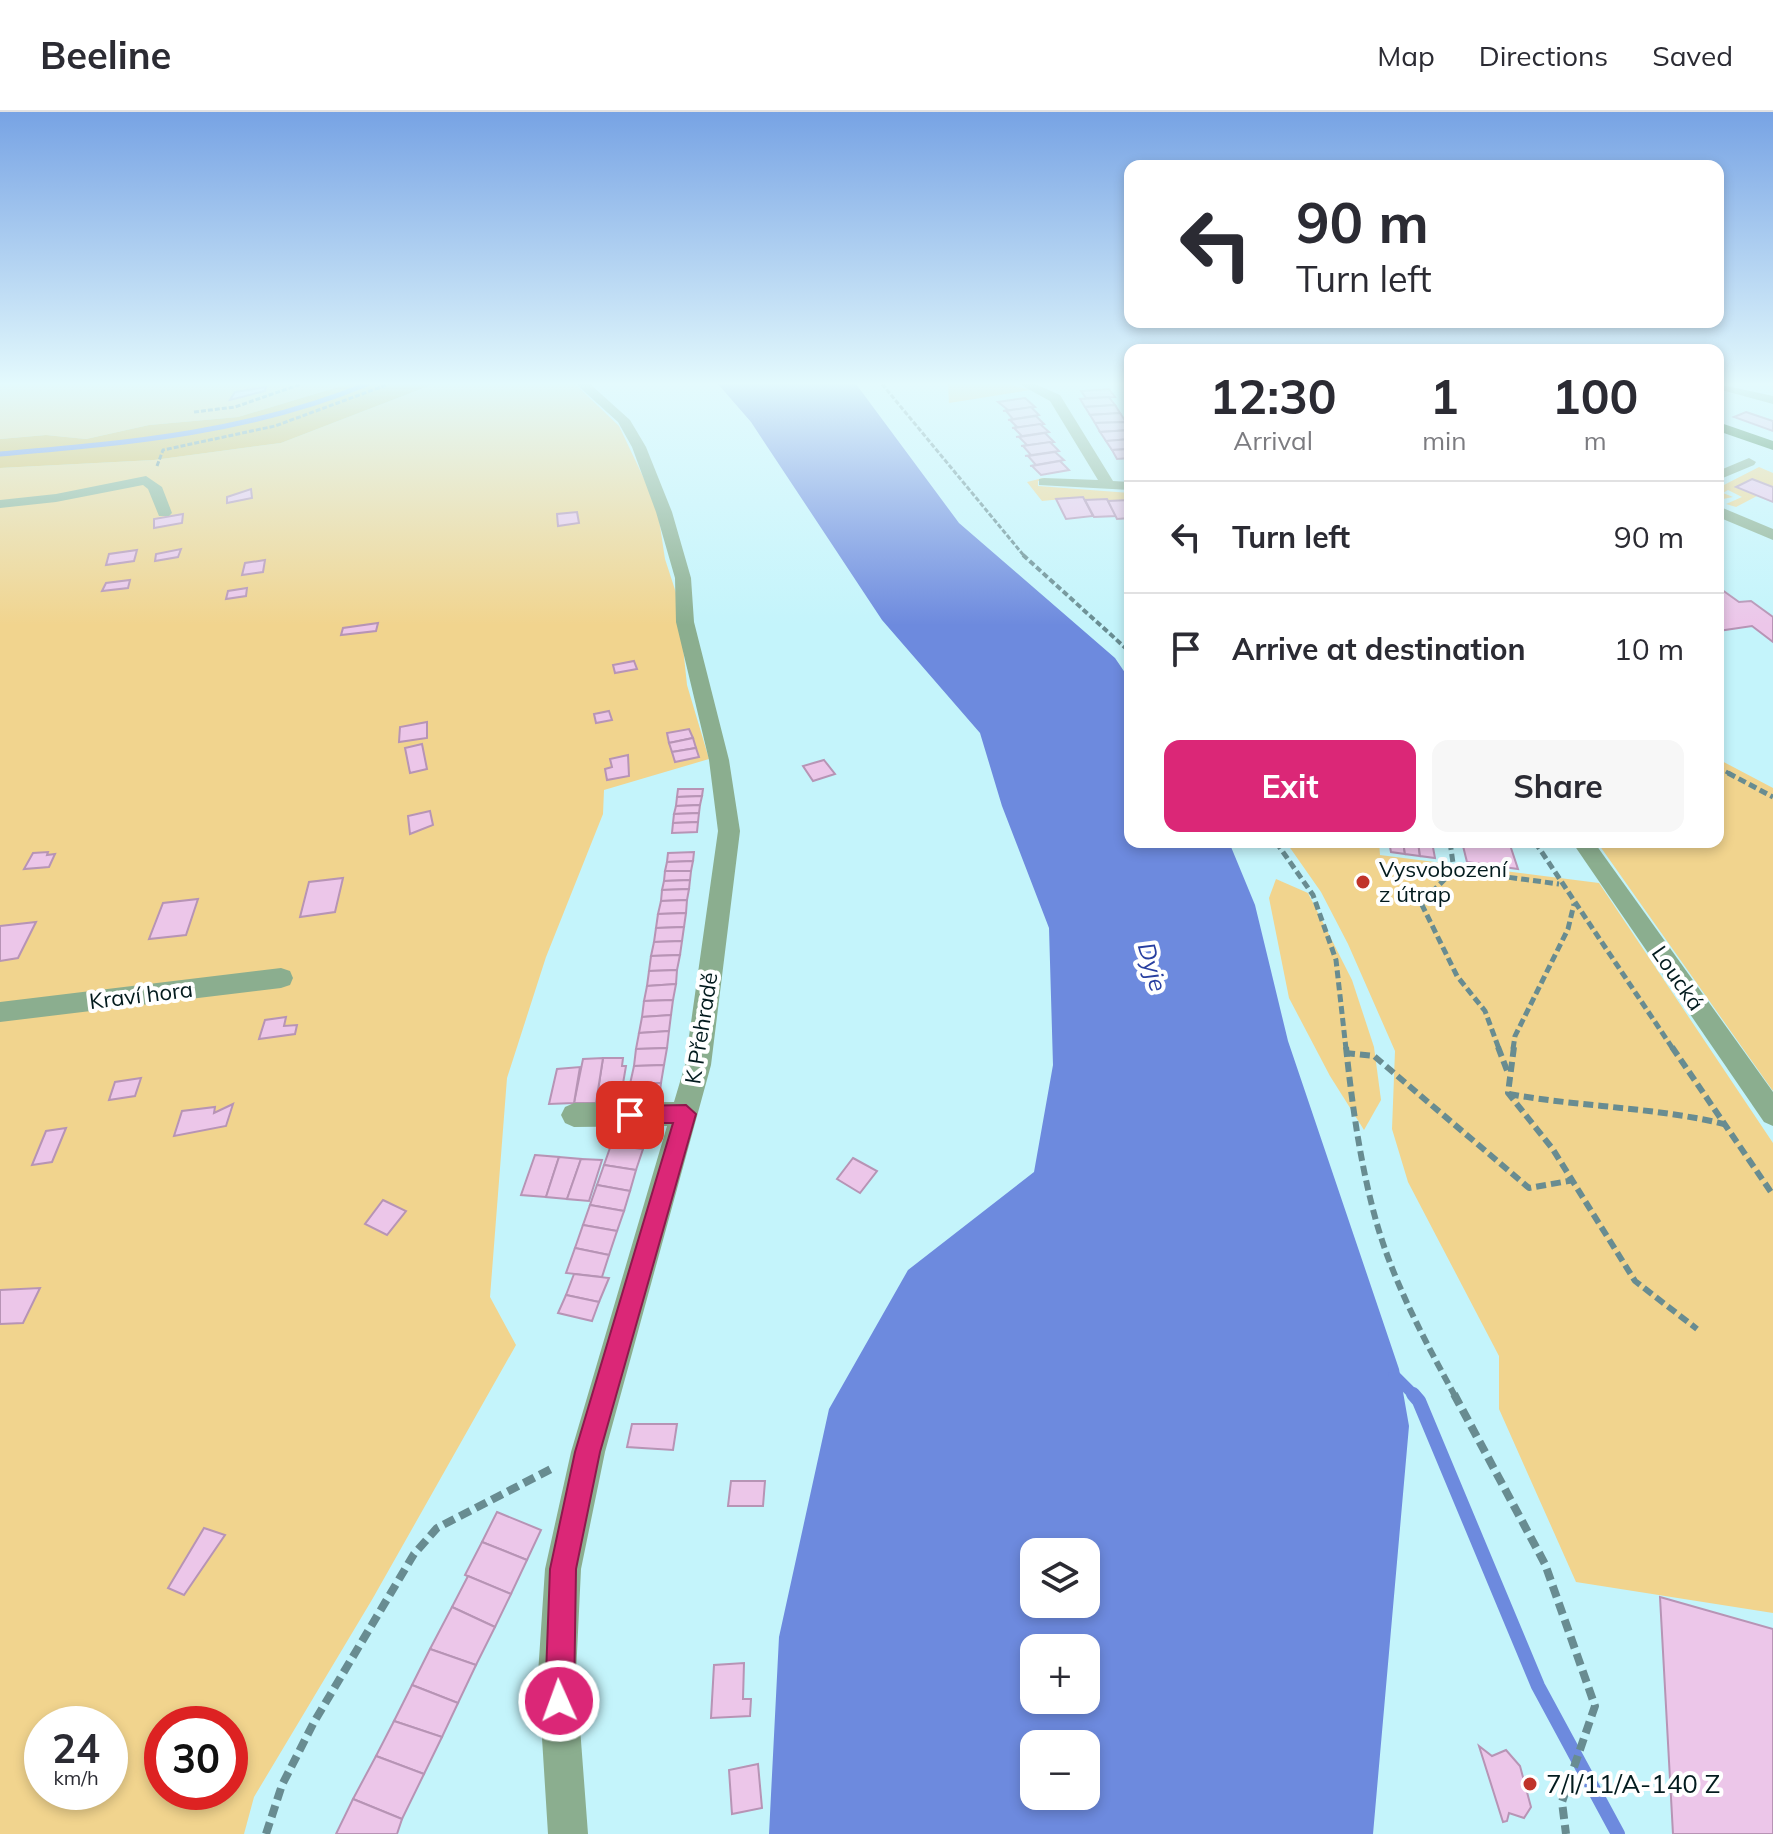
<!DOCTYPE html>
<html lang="en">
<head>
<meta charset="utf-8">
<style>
  body { margin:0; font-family:Mulish,sans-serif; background:#f7f7f7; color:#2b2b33; height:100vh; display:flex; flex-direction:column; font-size:30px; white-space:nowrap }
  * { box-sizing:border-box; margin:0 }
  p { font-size:26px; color:#7c7c81 }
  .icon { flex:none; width:44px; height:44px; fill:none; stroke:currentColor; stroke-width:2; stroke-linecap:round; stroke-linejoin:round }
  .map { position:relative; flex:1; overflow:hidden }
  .sheet { position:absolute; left:1124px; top:232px; width:600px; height:504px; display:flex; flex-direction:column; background:#fff; border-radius:16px; box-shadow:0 4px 12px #0003 }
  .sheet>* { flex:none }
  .top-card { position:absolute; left:1124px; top:48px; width:600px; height:168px; border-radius:16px; box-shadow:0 4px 12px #0003; background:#fff; color:#2b2b33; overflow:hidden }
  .controls { position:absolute; left:1020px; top:1426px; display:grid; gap:16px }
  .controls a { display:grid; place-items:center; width:80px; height:80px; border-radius:16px; background:#fff; box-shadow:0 4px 12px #0003; font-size:40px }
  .speed { position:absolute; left:24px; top:1594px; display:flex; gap:16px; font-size:40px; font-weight:700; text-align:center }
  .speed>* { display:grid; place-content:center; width:104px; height:104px; border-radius:50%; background:#fff; box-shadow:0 4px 12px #0003; line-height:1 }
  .speed small { font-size:20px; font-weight:400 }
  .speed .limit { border:12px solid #d22; background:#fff; color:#111 }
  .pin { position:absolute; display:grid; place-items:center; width:68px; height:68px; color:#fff; margin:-34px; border-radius:16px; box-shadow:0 4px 12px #0006 }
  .me { position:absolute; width:88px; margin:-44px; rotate:358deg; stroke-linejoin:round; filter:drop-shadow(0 0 6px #0008) }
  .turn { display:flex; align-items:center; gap:28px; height:168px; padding:0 40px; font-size:36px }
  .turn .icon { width:104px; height:104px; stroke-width:2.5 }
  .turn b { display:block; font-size:56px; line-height:68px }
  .eta { display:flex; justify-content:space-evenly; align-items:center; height:136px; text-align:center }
  .eta b { font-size:48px; font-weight:700; line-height:56px }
  .cta { display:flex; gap:16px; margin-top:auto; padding:16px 40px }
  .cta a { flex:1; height:92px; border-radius:16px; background:#db2777; color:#fff; font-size:32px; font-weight:700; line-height:92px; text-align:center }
  .cta a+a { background:#f7f7f7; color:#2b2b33 }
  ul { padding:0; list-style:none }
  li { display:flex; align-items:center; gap:24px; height:112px; padding:0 40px; border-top:2px solid #e1e1e2 }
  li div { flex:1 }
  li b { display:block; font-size:30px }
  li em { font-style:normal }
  header { display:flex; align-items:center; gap:48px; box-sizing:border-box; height:112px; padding:0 40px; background:#fff; border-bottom:2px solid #e1e1e2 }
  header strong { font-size:38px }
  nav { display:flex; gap:44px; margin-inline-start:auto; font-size:28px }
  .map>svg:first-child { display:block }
  .green { fill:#f1d48e; fill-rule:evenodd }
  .forest { fill:#deb74d }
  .water { fill:#6d8ade; fill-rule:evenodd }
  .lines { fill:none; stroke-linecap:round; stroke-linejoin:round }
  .stream-far2 { stroke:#6d8ade; stroke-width:5 }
  .stream-far1 { stroke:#6d8ade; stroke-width:11 }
  .stream { stroke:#6d8ade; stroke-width:14 }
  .building { fill:#ecc6e9; stroke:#b794b5; stroke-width:2 }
  .path-far4 { stroke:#688c91; stroke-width:3; stroke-dasharray:5 2; stroke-linecap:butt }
  .path-far3 { stroke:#688c91; stroke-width:4; stroke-dasharray:6 3; stroke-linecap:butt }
  .path-far2 { stroke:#688c91; stroke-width:5; stroke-dasharray:8 4; stroke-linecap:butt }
  .path-far1 { stroke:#688c91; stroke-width:6; stroke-dasharray:10 5; stroke-linecap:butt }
  .path { stroke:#688c91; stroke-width:8; stroke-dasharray:12 6; stroke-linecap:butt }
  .minor { fill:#8bae8f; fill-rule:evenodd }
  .major { fill:#357b44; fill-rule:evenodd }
  .route { fill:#db2777; stroke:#8e194d; stroke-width:2 }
  .poi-dot { fill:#c0332a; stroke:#fff; stroke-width:3 }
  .labels { text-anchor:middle; stroke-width:8; stroke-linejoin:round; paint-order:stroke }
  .poi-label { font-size:22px; fill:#031b1e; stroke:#fff; text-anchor:start }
  .street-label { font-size:22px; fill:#031b1e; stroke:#fff }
  .water-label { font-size:24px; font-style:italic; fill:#283fa0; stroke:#fff }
  .near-poi-label { font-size:26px; fill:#031b1e; stroke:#fff; text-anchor:start }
</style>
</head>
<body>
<header>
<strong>Beeline</strong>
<nav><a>Map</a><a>Directions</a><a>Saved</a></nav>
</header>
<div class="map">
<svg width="1773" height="1722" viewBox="0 0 1773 1722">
  <rect width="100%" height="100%" fill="#c4f4fb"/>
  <g class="green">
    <polygon points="0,272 348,272 238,305 149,313 86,327 46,323 0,327"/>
    <path d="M434,272h141l44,42 38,80 8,53 13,40 9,86 22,74 -105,31 -1,24 -57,143 -39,121 -17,219 26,48 -143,253 -119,199 -10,37h-244v-1366l154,-8 127,-17zM42,1612h68v68h-68zM162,1612h68v68h-68z"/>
    <polygon points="948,272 1009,272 1030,278 949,291"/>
    <polygon points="1759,355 1773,361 1773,375 1752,367 1737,376 1757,384 1736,395 1726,392 1742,385 1728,378 1723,381 1733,385 1718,388 1718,376"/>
    <polygon points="1043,366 1046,369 1038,369 1038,374 1130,381 1130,391 1085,388 1083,385 1042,389 1027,370"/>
    <polygon points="1718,647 1773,676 1773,979 1597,730 1718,730"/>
    <polygon points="1286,730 1379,730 1380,743 1599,771 1773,1031 1773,1501 1576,1470 1499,1297 1499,1244 1408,1070 1392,1017 1395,939 1348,832 1321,780"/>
    <polygon points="1276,767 1308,781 1352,868 1374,935 1381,988 1364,1018 1330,964 1289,886 1269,786"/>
  </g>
  <polygon class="forest" points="348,272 434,272 281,331 154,348 0,356 0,327 46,323 86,327 149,313 238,305"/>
  <path class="water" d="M718,272h138l103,139 156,135 15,22v162h99l26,63 33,136 111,328 10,57 -36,408h-604l10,-197 50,-228 79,-139 126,-98 19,-107 -4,-137 -47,-122 -22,-73 -98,-113 -131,-198zM1034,1440h52v52h-52zM1034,1536h52v52h-52zM1034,1632h52v52h-52z"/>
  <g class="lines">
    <path class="stream-far2" d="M0,342c126,-11 249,-21 367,-70"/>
    <polyline class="stream-far1" points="1394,1263 1415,1284"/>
    <polyline class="stream" points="1413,1282 1419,1289 1538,1574 1618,1722"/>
  </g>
  <g class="building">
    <polygon points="266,275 265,279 230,288 235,280"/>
    <polygon points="1109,277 1115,285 1086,286 1081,279"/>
    <polygon points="1109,285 1115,293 1085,295 1080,287"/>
    <polygon points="1025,286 1035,295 1003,299 1008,298 998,290"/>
    <polygon points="1115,293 1120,301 1090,303 1085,295"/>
    <polygon points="1031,295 1039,303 1008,308 1013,307 1006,299"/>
    <polygon points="1746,300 1773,309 1773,319 1734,305"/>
    <polygon points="1120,301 1126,310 1095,311 1090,303"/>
    <polygon points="1036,304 1044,312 1012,316 1017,315 1010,308"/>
    <polygon points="1126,310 1130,318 1100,320 1095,311"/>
    <polygon points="1040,312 1049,320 1016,325 1022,324 1014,316"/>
    <polygon points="1130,318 1130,327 1106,329 1100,320"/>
    <polygon points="1045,321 1054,330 1021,334 1027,333 1019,325"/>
    <polygon points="1130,327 1130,337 1112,338 1106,329"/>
    <polygon points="1050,330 1059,339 1025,344 1031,343 1023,334"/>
    <polygon points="1130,337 1130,346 1117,347 1112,338"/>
    <polygon points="1055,340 1064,348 1030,354 1036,353 1028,344"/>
    <polygon points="1060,349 1069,358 1041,363 1032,354"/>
    <polygon points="1752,367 1773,375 1773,390 1736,375"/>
    <polygon points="251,377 252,386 227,391 227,385"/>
    <polygon points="1083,385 1093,404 1066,407 1056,387"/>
    <polygon points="1107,387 1116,404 1094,405 1085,388"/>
    <polygon points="1129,388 1130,406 1117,407 1108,389"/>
    <polygon points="577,400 579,411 558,414 557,402"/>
    <polygon points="183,402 182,411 154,416 154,407"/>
    <polygon points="181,437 178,445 155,449 156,442"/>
    <polygon points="137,438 134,449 106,453 109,442"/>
    <polygon points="265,448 263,460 242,463 245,451"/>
    <polygon points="130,468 128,476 102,479 106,471"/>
    <polygon points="1718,475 1739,490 1751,489 1773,505 1773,530 1752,514 1718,519"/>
    <polygon points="247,476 246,484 226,487 228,479"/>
    <polygon points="378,511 376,519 341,523 343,516"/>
    <polygon points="634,549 637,557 615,561 613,553"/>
    <polygon points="609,599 612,608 596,611 594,602"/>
    <polygon points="427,610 427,626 399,630 400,615"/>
    <polygon points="689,617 693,626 669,631 667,621"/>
    <polygon points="693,626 696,636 672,640 669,631"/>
    <polygon points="422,632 427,657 410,661 405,636"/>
    <polygon points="696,636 699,645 675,650 672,640"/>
    <polygon points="628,643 629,664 607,668 605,657 612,655 610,647"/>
    <polygon points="824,648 835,662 813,669 803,654"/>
    <polygon points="678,677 703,677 702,684 677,685"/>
    <polygon points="702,684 700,693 676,694 677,685"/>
    <polygon points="700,693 699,701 674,702 676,694"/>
    <polygon points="430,699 433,713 410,722 408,704"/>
    <polygon points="699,701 698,710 673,711 674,702"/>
    <polygon points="698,710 697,720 672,721 673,711"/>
    <polygon points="1389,730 1403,730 1405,742 1391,740"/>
    <polygon points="1403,730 1418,730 1420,744 1405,742"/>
    <polygon points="1418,730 1432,730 1435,746 1420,744"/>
    <polygon points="1462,730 1509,730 1518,757 1467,750"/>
    <polygon points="48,740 47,743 55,742 49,755 24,757 33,741"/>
    <polygon points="694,740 693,749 667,750 668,741"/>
    <polygon points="693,749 691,759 665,759 667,750"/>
    <polygon points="665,759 691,759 690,768 664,769"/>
    <polygon points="343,766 335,800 300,805 309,770"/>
    <polygon points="690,768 689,777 662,778 664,769"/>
    <polygon points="689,777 687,788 661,789 662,778"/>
    <polygon points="198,787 186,823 149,827 163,791"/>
    <polygon points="687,788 686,801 658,802 661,789"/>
    <polygon points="686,801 684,815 656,816 658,802"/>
    <polygon points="36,810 18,846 0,849 0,814"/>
    <polygon points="684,815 682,829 654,830 656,816"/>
    <polygon points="682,829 680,843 651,844 654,830"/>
    <polygon points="680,843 677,858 649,859 651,844"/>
    <polygon points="677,858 676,872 647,874 649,859"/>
    <polygon points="676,872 673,888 644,889 647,874"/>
    <polygon points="673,888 671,903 642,905 644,889"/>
    <polygon points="671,903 669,919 639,921 642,905"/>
    <polygon points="286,905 284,914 297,913 295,922 259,927 265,908"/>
    <polygon points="669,919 667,936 636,937 639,921"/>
    <polygon points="667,936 664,953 634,954 636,937"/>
    <polygon points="603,946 623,946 622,954 626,954 620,989 596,991"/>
    <polygon points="603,946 596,991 574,991 583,947"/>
    <polygon points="664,953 661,971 630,972 634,954"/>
    <polygon points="580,955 574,991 549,992 557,957"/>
    <polygon points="141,966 135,984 109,988 115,970"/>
    <polygon points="661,971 659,989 627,990 630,972"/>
    <polygon points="233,992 226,1014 174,1024 182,999 215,995 214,1001"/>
    <polygon points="618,1013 649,1017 643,1037 611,1033"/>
    <polygon points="66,1016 52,1050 32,1053 46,1019"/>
    <polygon points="611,1033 643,1037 636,1058 604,1053"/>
    <polygon points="535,1043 559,1045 546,1085 521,1083"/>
    <polygon points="559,1045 581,1047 567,1087 546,1085"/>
    <polygon points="853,1046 877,1059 860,1081 837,1067"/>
    <polygon points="581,1047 602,1048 589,1089 567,1087"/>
    <polygon points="604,1053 636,1058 630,1079 597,1073"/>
    <polygon points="597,1073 630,1079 624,1099 590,1093"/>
    <polygon points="383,1088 406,1099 387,1123 365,1112"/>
    <polygon points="590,1093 624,1099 617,1119 583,1113"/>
    <polygon points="583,1113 617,1119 609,1143 575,1136"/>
    <polygon points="575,1136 609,1143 602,1165 566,1161"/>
    <polygon points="574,1162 609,1166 599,1190 566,1183"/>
    <polygon points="40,1176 23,1211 0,1212 0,1178"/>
    <polygon points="566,1183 599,1190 592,1209 558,1201"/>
    <polygon points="632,1312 677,1312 673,1338 627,1335"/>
    <polygon points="731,1369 765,1369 763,1394 728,1394"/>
    <polygon points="497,1400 541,1418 527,1448 482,1430"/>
    <polygon points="204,1416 225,1423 184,1483 168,1476"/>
    <polygon points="482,1430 527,1448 511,1482 465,1463"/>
    <polygon points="468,1464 511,1482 495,1515 452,1495"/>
    <polygon points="1660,1485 1773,1517 1773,1722 1673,1722"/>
    <polygon points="452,1495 495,1515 476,1553 430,1537"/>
    <polygon points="430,1537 476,1553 458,1591 412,1573"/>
    <polygon points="744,1551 743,1587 751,1587 750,1604 711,1606 714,1553"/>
    <polygon points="412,1573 458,1591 442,1625 394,1609"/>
    <polygon points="394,1609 442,1625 424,1662 376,1644"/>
    <polygon points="1479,1634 1492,1644 1506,1638 1520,1654 1531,1695 1524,1706 1509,1701 1507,1709 1503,1710"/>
    <polygon points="376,1644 424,1662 402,1707 353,1687"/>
    <polygon points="758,1652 762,1696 732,1702 729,1658"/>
    <polygon points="353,1687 402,1707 397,1722 336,1722"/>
  </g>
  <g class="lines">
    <g class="path-far4">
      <polyline points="882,272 1025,445"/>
      <polyline points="194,300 235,295 301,272"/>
      <polyline points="157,354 163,338 275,314 389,272"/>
    </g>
    <g class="path-far3">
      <polyline points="1023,443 1130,540"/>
      <polyline points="1718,655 1732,663"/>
    </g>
    <g class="path-far2">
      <polyline points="1728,661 1773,685"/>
      <polyline points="1276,730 1313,783 1336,848 1346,937"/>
      <polyline points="1450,730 1454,758 1559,772"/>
      <polyline points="1535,730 1673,937"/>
      <polyline points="1454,758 1421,791 1457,864 1485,899 1499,937"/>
      <polyline points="1513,937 1515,924 1568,817 1574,792"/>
    </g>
    <g class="path-far1">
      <path d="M1346,935c6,57 14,115 29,170 17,63 49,122 80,179"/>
      <polyline points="1498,935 1508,961"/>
      <polyline points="1514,935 1508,981 1552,1036 1635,1169 1697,1217"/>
      <polyline points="1672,935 1773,1083"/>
      <polyline points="1345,941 1374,944 1529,1076 1574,1068"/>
      <path d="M1509,982c71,13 145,13 215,30"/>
    </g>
    <g class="path">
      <polyline points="1454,1282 1545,1452 1595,1594 1562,1690 1566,1722"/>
      <polyline points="266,1722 282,1673 314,1610 414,1442 437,1416 553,1356"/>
    </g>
    <g class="minor">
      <polygon points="576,272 590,272 630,308 646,335 672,400 691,466 694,510 729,648 740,719 711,953 605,1340 581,1457 576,1562 588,1722 548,1722 538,1562 545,1457 571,1340 667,1014 574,1015 565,1011 561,1003 565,995 574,991 674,990 685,953 718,719 709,648 676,510 675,466 656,400 632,335 618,310"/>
      <polygon points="1019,272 1035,272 1060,283 1113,369 1130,370 1130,378 1039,373 1039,367 1044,366 1098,368 1050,289"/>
      <polygon points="1718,272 1773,284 1773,292 1718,277"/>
      <polygon points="1749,346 1756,350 1754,353 1718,368 1718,359"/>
      <polygon points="146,364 162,375 172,401 169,404 159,404 148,377 143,373 56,390 0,396 0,388 56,382"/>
      <polygon points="1718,394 1773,417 1773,428 1718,405"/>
      <polygon points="1572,730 1594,730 1773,980 1773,1014 1764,1010"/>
      <polygon points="281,856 290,859 293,866 290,873 281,876 0,910 0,890"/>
    </g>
    <polygon class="major" points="1718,310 1773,329 1773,338 1718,319"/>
  </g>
  <linearGradient id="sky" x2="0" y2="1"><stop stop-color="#77a3e4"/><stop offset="0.53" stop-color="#e4fafd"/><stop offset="1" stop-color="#e4fafd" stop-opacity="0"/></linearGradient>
  <rect width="1773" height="513" fill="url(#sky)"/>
  <polygon class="route" points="686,993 696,1002 600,1340 576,1457 574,1589 569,1599 559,1603 549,1599 545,1589 550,1457 575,1340 673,1011 630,1011 620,1003 630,994"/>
  <g class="poi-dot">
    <circle cx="1363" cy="770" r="8"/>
    <circle cx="1530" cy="1672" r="8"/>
  </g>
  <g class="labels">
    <g class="poi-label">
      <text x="1379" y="765">Vysvobození<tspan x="1379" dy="25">z útrap</tspan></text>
    </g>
    <g class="street-label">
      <text transform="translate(1678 866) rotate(55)" y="8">Loucká</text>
      <text transform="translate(141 883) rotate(-7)" y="8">Kraví hora</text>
      <text transform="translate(701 916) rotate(-81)" y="8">K Přehradě</text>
    </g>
    <g class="water-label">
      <text transform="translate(1152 855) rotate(74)" y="8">Dyje</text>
    </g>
    <g class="near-poi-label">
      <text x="1546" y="1681">7/I/11/A-140 Z</text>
    </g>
  </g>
</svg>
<div class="controls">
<a><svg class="icon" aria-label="layers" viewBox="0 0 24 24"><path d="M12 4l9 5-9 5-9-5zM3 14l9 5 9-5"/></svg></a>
<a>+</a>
<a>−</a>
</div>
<div class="speed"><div>24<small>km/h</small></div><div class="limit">30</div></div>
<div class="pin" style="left:630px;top:1003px;background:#d93025"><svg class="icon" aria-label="arrive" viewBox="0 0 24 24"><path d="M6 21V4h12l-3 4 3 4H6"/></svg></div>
<svg class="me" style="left:559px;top:1589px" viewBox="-20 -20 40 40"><circle r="17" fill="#db2777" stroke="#fff" stroke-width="3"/><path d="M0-11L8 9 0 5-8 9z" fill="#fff"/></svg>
<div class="top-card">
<div class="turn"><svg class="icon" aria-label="left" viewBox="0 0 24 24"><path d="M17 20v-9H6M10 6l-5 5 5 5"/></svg><div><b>90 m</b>Turn left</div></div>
</div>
<section class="sheet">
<div class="eta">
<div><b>12:30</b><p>Arrival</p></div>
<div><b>1</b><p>min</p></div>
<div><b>100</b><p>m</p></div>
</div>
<ul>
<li><svg class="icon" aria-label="left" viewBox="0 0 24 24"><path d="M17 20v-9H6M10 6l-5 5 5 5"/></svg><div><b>Turn left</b></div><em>90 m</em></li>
<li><svg class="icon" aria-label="arrive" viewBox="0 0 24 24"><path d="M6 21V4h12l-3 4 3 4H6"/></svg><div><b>Arrive at destination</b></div><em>10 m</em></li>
</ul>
<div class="cta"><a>Exit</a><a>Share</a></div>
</section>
</div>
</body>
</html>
